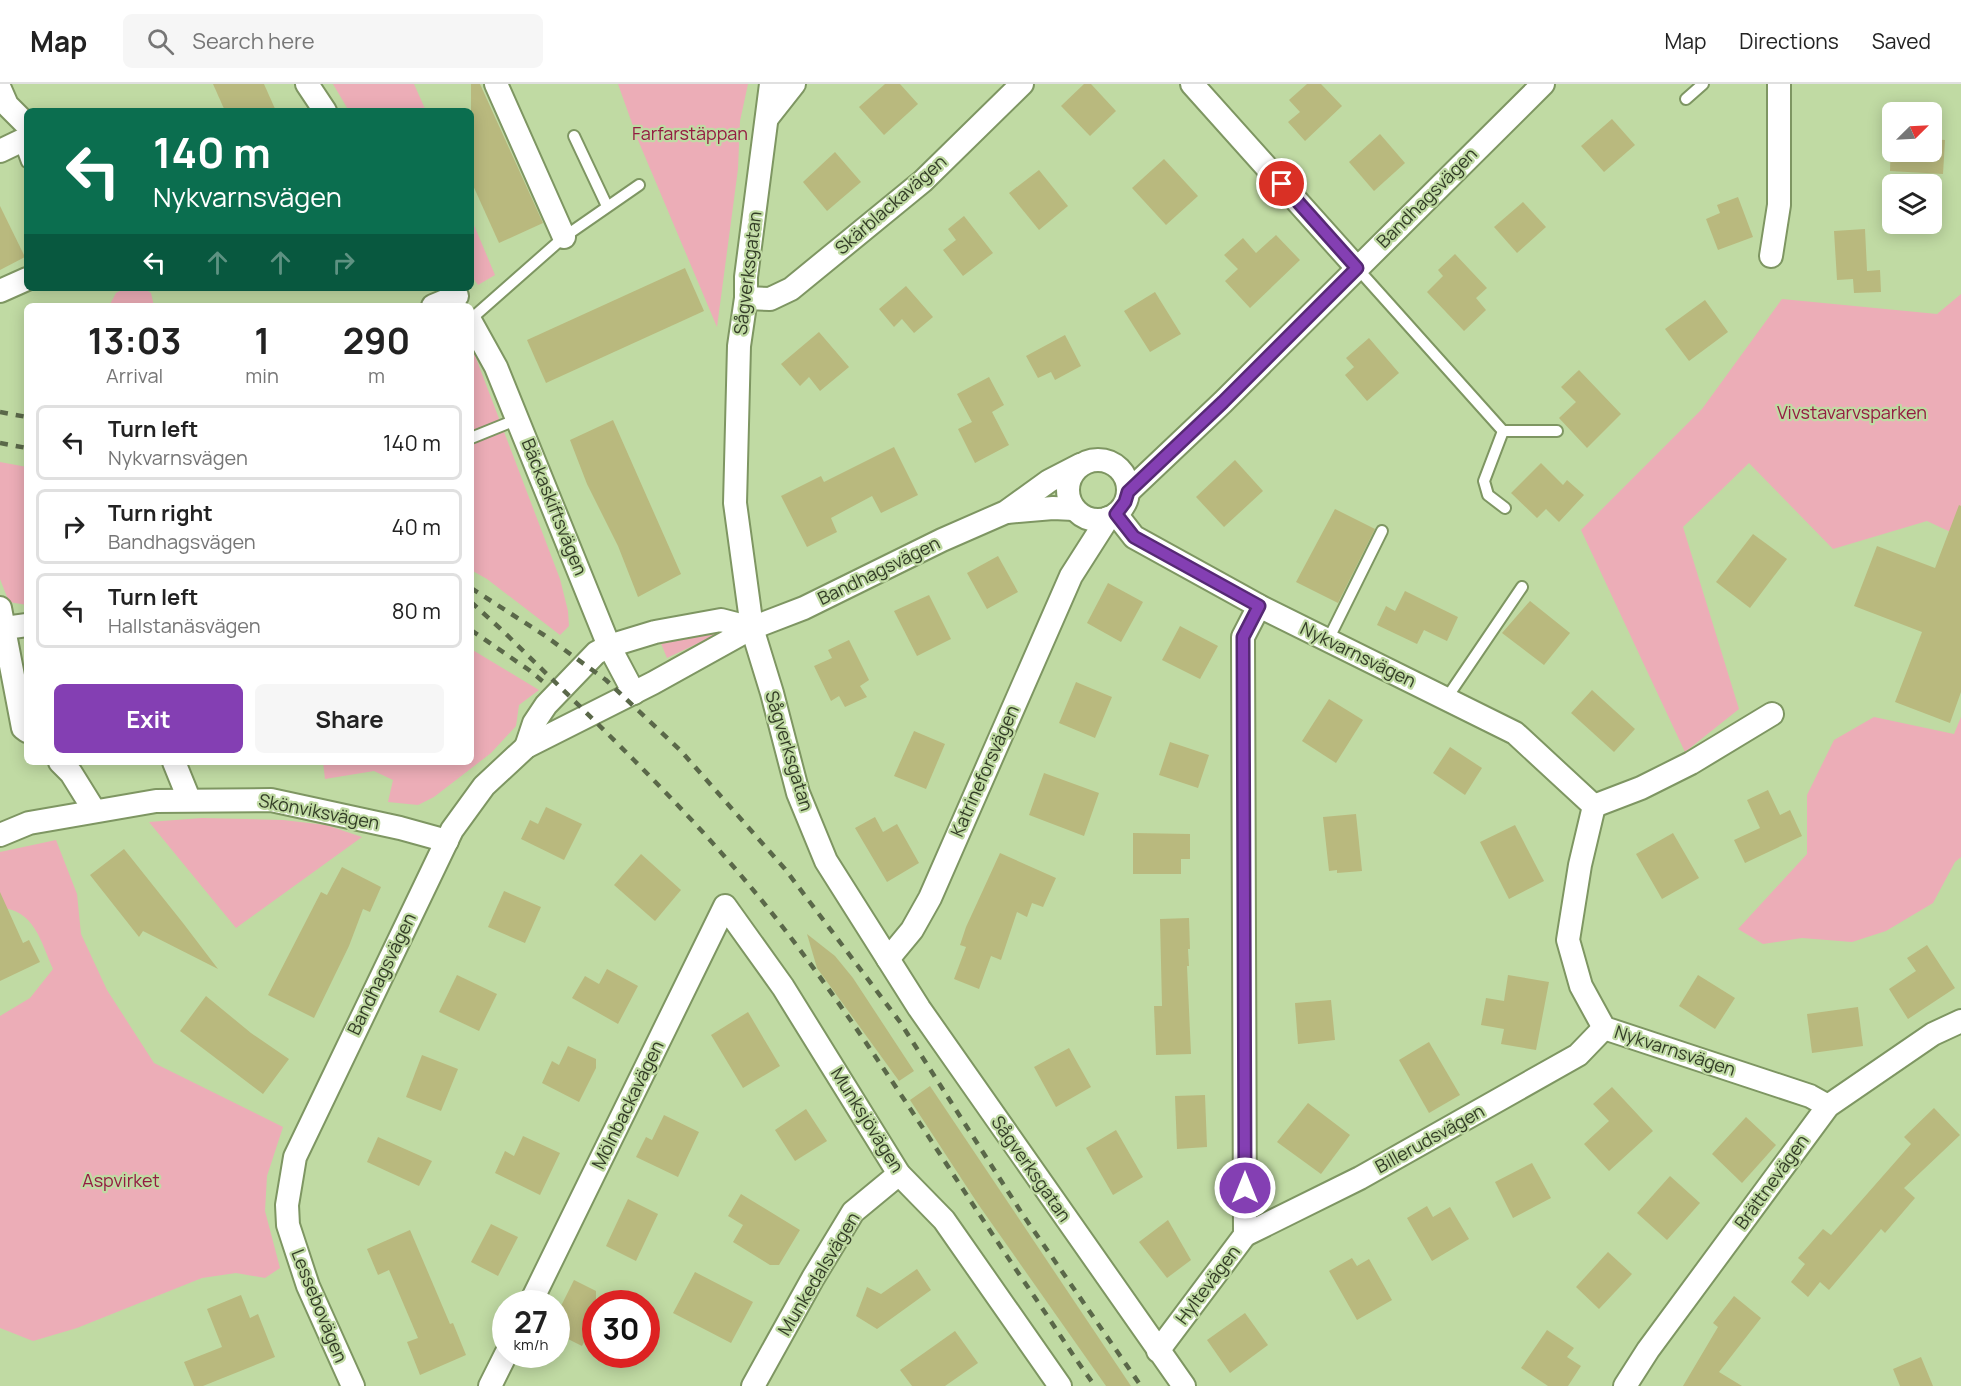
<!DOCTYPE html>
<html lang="en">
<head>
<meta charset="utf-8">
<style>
  body { margin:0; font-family:Manrope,sans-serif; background:#f6f6f6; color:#222; height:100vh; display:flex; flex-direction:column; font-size:22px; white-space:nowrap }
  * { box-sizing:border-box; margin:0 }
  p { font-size:20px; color:#767676 }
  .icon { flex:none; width:33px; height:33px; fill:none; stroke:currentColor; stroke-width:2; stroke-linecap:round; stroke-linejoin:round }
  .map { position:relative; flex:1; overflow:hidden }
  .panel { position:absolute; left:24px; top:219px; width:450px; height:462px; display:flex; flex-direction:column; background:#fff; border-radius:9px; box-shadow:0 3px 15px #0003 }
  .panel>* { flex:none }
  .hud { position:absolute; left:24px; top:24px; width:450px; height:183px; border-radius:9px; box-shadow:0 3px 15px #0003; background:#0b6e4f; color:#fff; overflow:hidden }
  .needle { width:39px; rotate:66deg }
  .fabs { position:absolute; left:1882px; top:18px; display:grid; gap:12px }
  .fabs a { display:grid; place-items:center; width:60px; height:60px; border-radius:9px; background:#fff; box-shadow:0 3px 15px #0003; font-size:30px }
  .speed { position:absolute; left:492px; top:1206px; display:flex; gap:12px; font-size:30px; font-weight:700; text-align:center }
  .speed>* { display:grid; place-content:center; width:78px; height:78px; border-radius:50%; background:#fff; box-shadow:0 3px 15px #0003; line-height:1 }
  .speed small { font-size:15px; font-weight:400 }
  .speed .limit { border:9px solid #d22; background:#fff; color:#111 }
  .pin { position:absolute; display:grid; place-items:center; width:51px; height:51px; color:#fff; margin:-26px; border:3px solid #fff; border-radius:50%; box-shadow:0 2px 6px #0007 }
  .me { position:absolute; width:66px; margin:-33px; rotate:0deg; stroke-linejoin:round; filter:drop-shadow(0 0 4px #0008) }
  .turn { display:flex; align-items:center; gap:21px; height:126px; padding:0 30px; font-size:27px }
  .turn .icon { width:78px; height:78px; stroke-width:2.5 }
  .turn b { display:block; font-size:42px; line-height:51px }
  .lanes { display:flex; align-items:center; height:57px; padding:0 30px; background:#0003; justify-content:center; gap:30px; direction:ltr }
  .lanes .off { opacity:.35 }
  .eta { display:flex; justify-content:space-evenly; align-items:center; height:102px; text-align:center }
  .eta b { font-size:36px; font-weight:700; line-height:42px }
  .cta { display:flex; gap:12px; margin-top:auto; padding:12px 30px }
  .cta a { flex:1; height:69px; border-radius:9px; background:#843fb3; color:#fff; font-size:24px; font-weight:700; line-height:69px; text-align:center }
  .cta a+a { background:#f6f6f6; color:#222 }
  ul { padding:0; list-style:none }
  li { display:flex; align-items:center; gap:18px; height:75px; margin:0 12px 9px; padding:0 18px; border:3px solid #e0e0e0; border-radius:9px }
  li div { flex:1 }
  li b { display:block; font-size:22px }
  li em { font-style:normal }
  header { display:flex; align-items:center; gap:36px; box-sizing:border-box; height:84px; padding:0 30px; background:#fff; border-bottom:2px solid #e0e0e0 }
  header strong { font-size:28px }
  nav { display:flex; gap:33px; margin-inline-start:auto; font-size:21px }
  .search { width:420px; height:54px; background:#f6f6f6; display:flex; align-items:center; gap:15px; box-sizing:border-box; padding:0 21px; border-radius:9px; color:#767676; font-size:22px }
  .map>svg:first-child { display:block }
  .green { fill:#ecadb7 }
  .building { fill:#b9b97e }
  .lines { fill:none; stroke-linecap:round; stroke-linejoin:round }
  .lane-casing { stroke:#7e9662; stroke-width:14 }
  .street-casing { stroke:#7e9662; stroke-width:26 }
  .lane { stroke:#fff; stroke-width:10 }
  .street { stroke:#fff; stroke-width:22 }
  .rail { stroke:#5a6849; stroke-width:4.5; stroke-dasharray:8 8; stroke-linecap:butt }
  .route-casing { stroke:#562974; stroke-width:15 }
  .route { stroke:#843fb3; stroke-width:10 }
  .labels { text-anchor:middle; stroke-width:4.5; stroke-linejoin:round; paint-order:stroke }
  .park-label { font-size:18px; fill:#931b41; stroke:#c0daa3 }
  .street-label { font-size:18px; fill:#333d27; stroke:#c0daa3 }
</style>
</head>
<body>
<header>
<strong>Map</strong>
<div class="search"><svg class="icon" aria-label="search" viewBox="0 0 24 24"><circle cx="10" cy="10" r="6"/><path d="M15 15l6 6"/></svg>Search here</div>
<nav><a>Map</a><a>Directions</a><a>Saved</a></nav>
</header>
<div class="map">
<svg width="1961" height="1302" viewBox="0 0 1961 1302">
  <rect width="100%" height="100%" fill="#c0daa3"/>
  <g class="green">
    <polygon points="333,0 414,0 426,27 349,27"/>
    <polygon points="618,0 748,0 740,37 738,85 717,243 638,56"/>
    <polygon points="471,134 495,191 478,201 471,191"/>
    <polygon points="125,204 144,204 151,209 154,222 109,222 116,209"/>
    <polygon points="1961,210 1961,453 1927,437 1833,465 1749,379 1683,443 1739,625 1685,668 1581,446 1702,325 1782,215 1937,230"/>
    <polygon points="471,261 560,495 568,527 569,542 560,551 487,495 471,486"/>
    <polygon points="0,378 27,383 27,521 9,518 0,495"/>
    <polygon points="726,546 667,574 660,557"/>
    <polygon points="471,565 539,606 519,621 516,642 491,669 434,713 418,721 388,718 393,696 374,687 325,695 323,678 471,678"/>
    <polygon points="1874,633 1954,650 1961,633 1961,773 1955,778 1933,819 1886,847 1852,858 1802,854 1763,860 1738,845 1807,770 1807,711 1834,656"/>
    <polygon points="202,734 283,736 326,741 362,753 236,844 149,738"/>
    <path d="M56,756l21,54 4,40 26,56 47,73 129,64 -16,49 -2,35 15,57 -15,10 -29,-5 -34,5 -125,50 -44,13 -33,-13v-312l30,-18 23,-29c-12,-27 -19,-60 -53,-61v-56z"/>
  </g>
  <g class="building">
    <polygon points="213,0 264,0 276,27 225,27"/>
    <polygon points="471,0 480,0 543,139 499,159 471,97"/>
    <polygon points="885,0 900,0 918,20 884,51 859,23"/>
    <polygon points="1084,0 1091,0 1116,27 1090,52 1061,22"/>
    <polygon points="1307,0 1321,0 1342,22 1305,57 1288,38 1300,28 1289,16"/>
    <polygon points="1612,35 1635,61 1604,88 1581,62"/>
    <polygon points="1380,50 1405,79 1374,107 1349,78"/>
    <polygon points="1891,53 1893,53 1893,68 1932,68 1932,55 1945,56 1943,90 1890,87"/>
    <polygon points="835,68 861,98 827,127 803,98"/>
    <polygon points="1164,75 1198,112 1166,141 1132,104"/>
    <polygon points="1039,86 1068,122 1039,146 1009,109"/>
    <polygon points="1738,113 1753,153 1718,166 1706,135 1720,129 1717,121"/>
    <polygon points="1523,118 1546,143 1517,169 1494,143"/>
    <polygon points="0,122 25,173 0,186"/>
    <polygon points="964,132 993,169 963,192 943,166 956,156 948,145"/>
    <polygon points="1865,145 1867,187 1880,186 1881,208 1854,209 1853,195 1837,196 1834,147"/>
    <polygon points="1276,151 1300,176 1250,224 1225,197 1238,185 1224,171 1243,154 1256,169"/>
    <polygon points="1455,170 1487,204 1476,214 1486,226 1464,247 1427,208 1443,192 1438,186"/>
    <polygon points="685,184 704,227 546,299 527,256"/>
    <polygon points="906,202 933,233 914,249 902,235 894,243 879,225"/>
    <polygon points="1155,208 1181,250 1150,268 1124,227"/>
    <polygon points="1705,216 1728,248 1689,277 1665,245"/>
    <polygon points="819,248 849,283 820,307 809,293 800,302 781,280"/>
    <polygon points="1065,251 1081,282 1055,296 1051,288 1038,294 1026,272"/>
    <polygon points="1369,254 1399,289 1367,317 1345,291 1354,283 1346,274"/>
    <polygon points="1579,286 1621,330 1587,364 1559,334 1576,318 1561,303"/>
    <polygon points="989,293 1004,321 992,328 1009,361 975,379 958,345 972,338 957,310"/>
    <polygon points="613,336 681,490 638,513 618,462 587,400 570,356"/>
    <polygon points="894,363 918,411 881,429 872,412 831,434 837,448 807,463 781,412 821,392 824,398"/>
    <polygon points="1235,376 1263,407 1224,443 1196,413"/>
    <polygon points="1541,379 1563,401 1567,396 1584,411 1559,438 1546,425 1537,434 1511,409"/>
    <polygon points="1959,421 1961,422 1961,608 1950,639 1895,618 1922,548 1854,522 1877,462 1935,484"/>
    <polygon points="1335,425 1375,445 1338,519 1296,498"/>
    <polygon points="1753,450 1787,475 1750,524 1716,498"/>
    <polygon points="998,472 1018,508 987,525 967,489"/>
    <polygon points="1108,499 1143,518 1121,558 1087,539"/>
    <polygon points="1405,507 1458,533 1447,557 1424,546 1417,560 1377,541 1386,522 1395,527"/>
    <polygon points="929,511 951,555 917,572 894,527"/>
    <polygon points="1530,517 1570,549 1544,581 1502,549"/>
    <polygon points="1180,542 1218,562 1200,595 1162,576"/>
    <polygon points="849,556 869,596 860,602 867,613 845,623 839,612 831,617 814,582 832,574 828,566"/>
    <polygon points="1076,598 1112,613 1095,654 1059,639"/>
    <polygon points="1592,606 1635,645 1614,668 1571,629"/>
    <polygon points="1329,615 1363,636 1336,679 1302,657"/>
    <polygon points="914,647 945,660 926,705 894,692"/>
    <polygon points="1170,658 1209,671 1198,704 1159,691"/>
    <polygon points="1450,663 1482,684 1465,711 1433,689"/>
    <polygon points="1044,689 1099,709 1084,752 1029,731"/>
    <polygon points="1768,706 1780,731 1790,726 1802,752 1745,779 1734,756 1760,744 1747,716"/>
    <polygon points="546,723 582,740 564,776 521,755 530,736 538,740"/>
    <polygon points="1356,730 1362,787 1337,789 1337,786 1329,787 1323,733"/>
    <polygon points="875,733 883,748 897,740 919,779 887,798 855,744"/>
    <polygon points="1515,741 1544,797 1509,815 1480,758"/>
    <polygon points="1133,749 1190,750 1190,775 1181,775 1181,790 1133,790"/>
    <polygon points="1673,749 1699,794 1662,815 1636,770"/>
    <polygon points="124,765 183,839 218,885 143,847 139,853 90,791"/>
    <polygon points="1000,769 1056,794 1043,823 1032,819 1027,833 1017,828 1001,876 991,872 979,905 954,895 966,863 960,861 966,843"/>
    <polygon points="641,770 681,806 655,837 614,801"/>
    <polygon points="342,783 381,803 370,828 363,825 349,862 314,934 268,911 321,808 327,811"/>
    <polygon points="504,807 541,823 525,859 488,843"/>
    <polygon points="0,808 23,859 29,856 40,878 0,897"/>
    <polygon points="1189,834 1190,865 1188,865 1189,882 1187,882 1191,970 1156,971 1154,922 1162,922 1160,835"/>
    <polygon points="807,850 835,872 853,894 914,987 899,997 817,884"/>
    <polygon points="1927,861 1955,904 1908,935 1889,905 1916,887 1907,874"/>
    <polygon points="607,885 638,902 618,940 572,914 585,892 599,900"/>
    <polygon points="457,891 497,910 479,947 439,928"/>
    <polygon points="1508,891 1549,898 1536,966 1501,960 1504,945 1481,941 1486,914 1504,917"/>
    <polygon points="1698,891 1735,914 1715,945 1679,922"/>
    <polygon points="206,912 251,949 289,975 263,1010 180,947"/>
    <polygon points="1331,916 1335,956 1298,960 1295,919"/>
    <polygon points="1858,923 1863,962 1812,969 1807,930"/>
    <polygon points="748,928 780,982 743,1004 711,951"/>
    <polygon points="1429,958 1460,1011 1429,1029 1399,976"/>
    <polygon points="568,962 596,975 596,984 579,1018 542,999 552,977 559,981"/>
    <polygon points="1069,964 1091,1003 1056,1023 1034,983"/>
    <polygon points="422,971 458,985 441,1027 406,1013"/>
    <polygon points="930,1002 1131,1302 1106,1302 978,1120 910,1016"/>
    <polygon points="1612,1003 1653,1047 1609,1087 1584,1060 1609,1037 1593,1020"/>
    <polygon points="1205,1011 1207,1063 1177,1065 1175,1012"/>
    <polygon points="1308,1019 1350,1051 1321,1090 1277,1058"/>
    <polygon points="1934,1024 1960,1051 1904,1104 1915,1114 1885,1149 1881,1145 1829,1206 1820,1198 1808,1213 1791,1198 1805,1180 1798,1174 1823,1145 1831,1151 1911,1060 1904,1053"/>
    <polygon points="806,1025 827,1057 795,1077 775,1046"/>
    <polygon points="664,1031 699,1048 678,1093 636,1073 646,1053 652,1056"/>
    <polygon points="1746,1033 1776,1061 1742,1099 1712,1070"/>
    <polygon points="1116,1046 1143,1093 1113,1111 1086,1064"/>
    <polygon points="523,1052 560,1069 540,1111 495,1089 505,1067 514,1072"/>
    <polygon points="378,1053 432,1077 419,1102 367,1078"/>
    <polygon points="1532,1079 1551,1114 1513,1134 1495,1098"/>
    <polygon points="1670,1092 1700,1119 1667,1156 1637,1129"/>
    <polygon points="741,1110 800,1146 779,1181 770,1181 733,1158 743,1141 728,1132"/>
    <polygon points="628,1115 658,1130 636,1177 606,1162"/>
    <polygon points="1427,1122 1433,1133 1450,1123 1469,1155 1432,1177 1407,1134"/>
    <polygon points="1168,1136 1191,1176 1167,1194 1139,1158"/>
    <polygon points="491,1140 518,1153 498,1192 471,1178"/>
    <polygon points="410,1146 450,1240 453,1239 466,1271 420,1291 407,1258 418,1254 389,1186 378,1191 367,1165"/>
    <polygon points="1608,1168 1632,1190 1599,1225 1576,1203"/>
    <polygon points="1352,1174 1357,1182 1369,1175 1392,1216 1357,1236 1329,1187"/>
    <polygon points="917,1185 931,1206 877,1245 856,1232 867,1203 881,1210"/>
    <polygon points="695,1188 753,1218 731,1259 673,1229"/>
    <polygon points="574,1196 596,1207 596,1235 582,1262 556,1249 556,1232"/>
    <polygon points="241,1211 250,1234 258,1230 275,1273 203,1302 194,1302 184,1278 222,1263 207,1225"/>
    <polygon points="1734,1212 1761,1234 1719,1288 1742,1302 1683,1302 1718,1243 1713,1239"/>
    <polygon points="1245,1229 1268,1261 1230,1289 1207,1256"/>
    <polygon points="1547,1246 1574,1264 1567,1273 1581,1282 1568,1302 1548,1302 1521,1284"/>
    <polygon points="955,1247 978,1279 945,1302 912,1302 900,1286"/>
    <polygon points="1921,1273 1933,1302 1900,1302 1893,1285"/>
  </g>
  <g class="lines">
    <defs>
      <g id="lane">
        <polyline points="1686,15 1703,0"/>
        <polyline points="574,52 607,122"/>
        <polyline points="23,55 23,67 27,78"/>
        <polyline points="1357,184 1503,347 1557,347"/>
        <polyline points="471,235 564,153 639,101"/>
        <polyline points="1503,347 1484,397 1488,411 1505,424"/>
        <polyline points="471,354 518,335"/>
        <polyline points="1328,556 1382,447"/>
        <polyline points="1446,615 1522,503"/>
      </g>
      <g id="street">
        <polyline points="307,0 325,27"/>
        <polyline points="496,0 564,153"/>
        <polyline points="771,0 746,193 746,214 739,262 735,419 752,544 772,609 798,709 826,777 919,924 1184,1302"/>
        <polyline points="1192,0 1357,184"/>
        <polyline points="0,5 7,21 24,38"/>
        <polyline points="768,33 794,0"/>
        <polyline points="0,67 23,56"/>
        <polyline points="1771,172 1779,121 1779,0"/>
        <polyline points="0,207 27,195"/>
        <polyline points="746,214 770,215 791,205 923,97 1022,0"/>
        <polyline points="433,222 457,212"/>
        <polyline points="471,238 496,283 609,562 634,609"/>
        <circle cx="1098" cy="406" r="30"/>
        <polyline points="1128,408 1223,318 1543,0"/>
        <polyline points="1007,428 1053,424 1074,425"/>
        <polyline points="1116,430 1134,453 1259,522 1515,649 1594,722 1580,781 1568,856 1581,902 1604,944 1810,1012 1828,1022"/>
        <polyline points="0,524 23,644 27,647"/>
        <polyline points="5,544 27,541"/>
        <polyline points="526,663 534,639 546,621 596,569 609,562 655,548 721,536 752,544"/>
        <polyline points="60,678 71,689 94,726"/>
        <polyline points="174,678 189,715"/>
        <polyline points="1594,722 1641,704 1691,679 1772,630"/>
        <polyline points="0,751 29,739 156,717 271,716 400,744 447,757"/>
        <polyline points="888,875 912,846 930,814 1071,492 1108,434"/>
        <polyline points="1245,1151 1360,1094 1578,971 1604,944"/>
        <polyline points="530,1220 725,822 783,903 899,1090 944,1136 1060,1302"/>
        <polyline points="1158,1267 1245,1151 1243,553 1259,522"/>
        <polyline points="353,1302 308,1202 288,1141 287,1121 295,1073 452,746 484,702 526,663 653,599 752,544 804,524 942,456 1006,428 1049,397 1080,381"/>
        <polyline points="490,1302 506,1270"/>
        <polyline points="753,1302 813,1194 853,1128 899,1090"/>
        <polyline points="1625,1302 1648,1266 1828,1022 1933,950 1961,937"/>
      </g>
    </defs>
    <use href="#lane" class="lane-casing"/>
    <use href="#street" class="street-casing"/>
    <use href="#lane" class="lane"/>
    <use href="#street" class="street"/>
    <g class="rail">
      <polyline points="0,328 27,333"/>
      <polyline points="0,359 27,364"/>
      <polyline points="471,504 544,551 606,596 681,667 785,785 900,938 1023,1131 1141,1302"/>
      <path d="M471,518l32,29c97,96 199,190 282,299 91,119 168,248 253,372 19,28 37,57 57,84"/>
      <polyline points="471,546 529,586 546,600"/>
    </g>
  </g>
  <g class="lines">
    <defs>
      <polyline id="route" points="1245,1104 1243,553 1259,522 1134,453 1116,430 1125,418 1128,408 1223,318 1357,184 1282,100"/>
    </defs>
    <use href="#route" class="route-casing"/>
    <use href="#route" class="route"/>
  </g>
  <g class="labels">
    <g class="park-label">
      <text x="690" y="56">Farfarstäppan</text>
      <text x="1852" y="335">Vivstavarvsparken</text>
      <text x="121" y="1103">Aspvirket</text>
    </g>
    <g class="street-label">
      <text transform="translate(1427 114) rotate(-45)" y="6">Bandhagsvägen</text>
      <text transform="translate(891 121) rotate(-41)" y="6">Skärblackavägen</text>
      <text transform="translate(748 189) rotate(-83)" y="6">Sågverksgatan</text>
      <text transform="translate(554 423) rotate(68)" y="6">Bäckaskiftsvägen</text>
      <text transform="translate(879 487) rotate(-26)" y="6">Bandhagsvägen</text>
      <text transform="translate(1358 571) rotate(26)" y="6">Nykvarnsvägen</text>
      <text transform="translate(789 667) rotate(73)" y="6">Sågverksgatan</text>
      <text transform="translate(985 687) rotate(-66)" y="6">Katrineforsvägen</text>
      <text transform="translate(319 728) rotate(11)" y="6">Skönviksvägen</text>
      <text transform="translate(382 890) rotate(-64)" y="6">Bandhagsvägen</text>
      <text transform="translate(1675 967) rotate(18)" y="6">Nykvarnsvägen</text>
      <text transform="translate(628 1021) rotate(-64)" y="6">Mölnbackavägen</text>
      <text transform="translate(867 1036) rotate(58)" y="6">Munksjövägen</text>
      <text transform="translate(1430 1055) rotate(-29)" y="6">Billerudsvägen</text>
      <text transform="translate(1031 1085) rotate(55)" y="6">Sågverksgatan</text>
      <text transform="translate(1772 1098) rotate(-54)" y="6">Brättnevägen</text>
      <text transform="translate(819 1190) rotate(-59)" y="6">Munkedalsvägen</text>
      <text transform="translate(1208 1201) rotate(-53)" y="6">Hyltevägen</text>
      <text transform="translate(319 1222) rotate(68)" y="6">Lessebovägen</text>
    </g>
  </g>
</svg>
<div class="fabs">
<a><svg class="needle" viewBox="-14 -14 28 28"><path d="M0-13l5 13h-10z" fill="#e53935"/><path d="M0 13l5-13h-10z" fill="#767676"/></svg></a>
<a><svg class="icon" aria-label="layers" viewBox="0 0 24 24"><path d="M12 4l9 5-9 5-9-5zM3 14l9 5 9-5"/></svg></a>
</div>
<div class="speed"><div>27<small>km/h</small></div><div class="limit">30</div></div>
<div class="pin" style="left:1282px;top:100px;background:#d93025"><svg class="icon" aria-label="arrive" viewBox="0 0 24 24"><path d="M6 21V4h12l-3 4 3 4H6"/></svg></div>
<svg class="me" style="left:1245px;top:1104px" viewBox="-20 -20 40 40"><circle r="17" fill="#843fb3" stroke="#fff" stroke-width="3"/><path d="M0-11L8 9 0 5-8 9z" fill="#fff"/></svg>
<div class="hud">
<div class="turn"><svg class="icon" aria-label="left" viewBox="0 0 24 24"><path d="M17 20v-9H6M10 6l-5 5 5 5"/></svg><div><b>140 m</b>Nykvarnsvägen</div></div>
<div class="lanes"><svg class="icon" aria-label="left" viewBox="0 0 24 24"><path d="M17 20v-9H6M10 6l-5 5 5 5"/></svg><svg class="icon off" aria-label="ahead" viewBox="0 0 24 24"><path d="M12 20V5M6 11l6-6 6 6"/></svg><svg class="icon off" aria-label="ahead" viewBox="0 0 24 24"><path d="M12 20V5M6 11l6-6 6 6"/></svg><svg class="icon off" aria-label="right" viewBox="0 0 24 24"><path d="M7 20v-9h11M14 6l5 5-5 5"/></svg></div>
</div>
<section class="panel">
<div class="eta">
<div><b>13:03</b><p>Arrival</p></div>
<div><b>1</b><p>min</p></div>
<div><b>290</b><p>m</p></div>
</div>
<ul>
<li><svg class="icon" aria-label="left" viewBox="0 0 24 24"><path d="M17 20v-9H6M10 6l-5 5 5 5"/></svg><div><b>Turn left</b><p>Nykvarnsvägen</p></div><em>140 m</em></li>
<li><svg class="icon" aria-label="right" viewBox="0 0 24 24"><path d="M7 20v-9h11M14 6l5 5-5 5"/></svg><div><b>Turn right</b><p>Bandhagsvägen</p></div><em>40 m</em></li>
<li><svg class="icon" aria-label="left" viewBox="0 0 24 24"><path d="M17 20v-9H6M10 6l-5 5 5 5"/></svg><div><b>Turn left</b><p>Hallstanäsvägen</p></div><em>80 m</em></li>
</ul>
<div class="cta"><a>Exit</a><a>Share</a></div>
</section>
</div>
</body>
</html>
